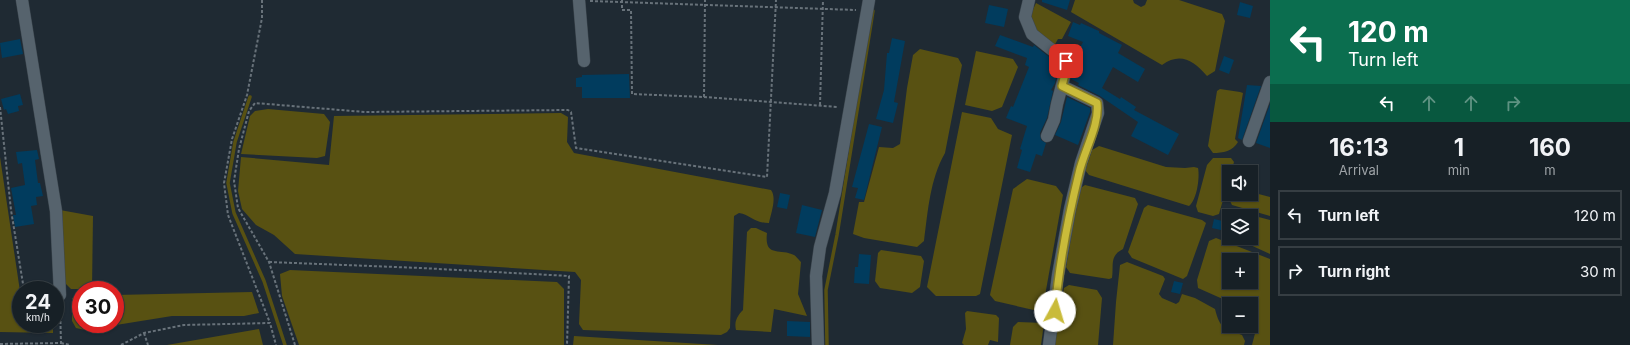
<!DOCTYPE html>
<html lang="en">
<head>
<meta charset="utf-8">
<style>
  body { margin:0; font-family:Inter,sans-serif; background:#242d32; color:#f1f3f6; height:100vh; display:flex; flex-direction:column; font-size:15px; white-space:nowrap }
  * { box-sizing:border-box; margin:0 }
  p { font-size:13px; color:#9ea3a7 }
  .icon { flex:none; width:22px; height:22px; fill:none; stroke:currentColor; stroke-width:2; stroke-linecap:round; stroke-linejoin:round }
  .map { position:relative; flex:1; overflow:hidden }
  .drawer { display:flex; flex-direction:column; background:#172026; width:360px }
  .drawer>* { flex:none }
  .guide { background:#0b6e4f; color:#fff; overflow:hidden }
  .controls { position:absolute; left:1222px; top:165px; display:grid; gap:8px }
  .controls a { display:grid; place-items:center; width:36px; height:36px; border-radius:0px; background:#172026; box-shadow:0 1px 3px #0004,0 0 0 1px #363e43; font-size:20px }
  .speed { position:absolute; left:12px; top:281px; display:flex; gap:8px; font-size:20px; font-weight:700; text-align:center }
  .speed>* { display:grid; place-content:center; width:52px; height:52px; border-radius:50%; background:#172026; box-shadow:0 1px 3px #0004,0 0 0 1px #363e43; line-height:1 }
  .speed small { font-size:10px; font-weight:400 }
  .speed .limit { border:6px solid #d22; background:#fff; color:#111 }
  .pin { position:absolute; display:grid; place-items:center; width:34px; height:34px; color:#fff; margin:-17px; border-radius:8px; box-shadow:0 2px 6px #0006 }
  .me { position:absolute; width:44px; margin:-22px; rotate:6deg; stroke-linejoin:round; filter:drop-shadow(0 0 3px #0008) }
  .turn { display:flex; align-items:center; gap:14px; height:84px; padding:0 12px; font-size:18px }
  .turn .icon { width:52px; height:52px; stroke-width:2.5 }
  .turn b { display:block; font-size:28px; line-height:34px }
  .lanes { display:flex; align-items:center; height:38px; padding:0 12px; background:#0003; justify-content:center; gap:20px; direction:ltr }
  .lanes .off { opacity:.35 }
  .eta { display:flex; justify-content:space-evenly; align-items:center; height:68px; text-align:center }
  .eta b { font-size:24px; font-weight:700; line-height:28px }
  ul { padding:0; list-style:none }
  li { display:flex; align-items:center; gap:12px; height:50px; margin:0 8px 6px; padding:0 4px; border:2px solid #363e43; border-radius:0px }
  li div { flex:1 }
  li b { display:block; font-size:15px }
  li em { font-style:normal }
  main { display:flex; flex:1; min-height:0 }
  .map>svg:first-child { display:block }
  .water { fill:#585112; fill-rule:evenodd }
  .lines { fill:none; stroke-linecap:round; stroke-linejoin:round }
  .stream { stroke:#585112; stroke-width:3.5 }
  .building { fill:#013c5e }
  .minor-casing { stroke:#3c464e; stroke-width:13 }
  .path { stroke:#68727a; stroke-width:2; stroke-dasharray:3 2; stroke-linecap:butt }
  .minor { stroke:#56636d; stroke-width:12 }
  .route-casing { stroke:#837a26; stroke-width:10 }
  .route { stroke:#c9bb3a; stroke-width:7 }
</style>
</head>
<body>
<main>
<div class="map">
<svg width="1270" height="345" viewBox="0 0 1270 345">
  <rect width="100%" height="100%" fill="#1f2a33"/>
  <g class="water">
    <path d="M1075,0h58l1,3 7,4 4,-2 2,-5h32l43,14 3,7 -10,50 -8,5c-14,-16 -27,-24 -45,-11l-91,-53z"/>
    <polygon points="1036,3 1071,22 1062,39 1058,39 1054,46 1035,29 1029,18"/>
    <path d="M920,49l38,9 4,7 -17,88c-15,26 -17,58 -21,88l-7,6 -53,-9 -11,-4 6,-32h5l15,-55 14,1 7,-4 7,-56 6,-33z"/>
    <polygon points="976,51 1013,59 1018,67 1002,107 992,111 965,105"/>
    <path d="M1220,89l20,3 3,1 -8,46 3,3c-5,9 -15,11 -25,11l-5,-7 9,-55z"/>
    <polygon points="268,109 324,114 330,122 325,156 317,158 241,154 250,116 255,111"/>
    <polygon points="962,112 991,118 998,129 1012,135 980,294 976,296 936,296 927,287"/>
    <path d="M561,113l7,4 -1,25 7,11 197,37c6,8 0,23 -2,33 -15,0 -18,-8 -30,-10l-5,3 -4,112 -3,4 -6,3 -138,-5 -4,-6 2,-44 -6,-8 -280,-18 -21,-19 -18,-10 -14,-16 -4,-18 3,-34 88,8 5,-49z"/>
    <path d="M1099,146l67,21 19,1 9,-1 4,1c2,9 -1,32 -9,38l-100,-31 -4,-5 7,-20z"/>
    <polygon points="0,157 21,298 21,324 53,324 53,333 0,332"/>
    <polygon points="1213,158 1231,158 1234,162 1231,172 1229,172 1229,179 1219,214 1213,216 1198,212 1196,206 1207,165"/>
    <polygon points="1027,179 1056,186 1063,195 1043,307 1038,311 995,301 990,295 1013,189"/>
    <path d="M1085,185l50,13 3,6 -15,45c-14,7 -9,16 -11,29l-3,1 -39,-6 -4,-6 13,-78z"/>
    <polygon points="1251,192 1270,197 1270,216 1232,205 1230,201 1233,194 1251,194"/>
    <polygon points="1148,205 1202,220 1206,223 1187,276 1183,279 1132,258 1128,252 1144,208"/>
    <polygon points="60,210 93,216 92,289 71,289 64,282"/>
    <polygon points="1251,215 1270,220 1270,254 1235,238 1251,238 1251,216 1248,216"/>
    <path d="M751,228h5l11,5c-3,25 13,15 27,22 2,1 5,5 7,7l-3,32 9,22 -33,-7 -3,23 -35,-2c-2,-8 1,-14 7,-20l4,-78z"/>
    <path d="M1216,238l54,21v86h-18l7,-27 -3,-4 -5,-2v-8h-17l-36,-16 -1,-8 12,-39zM1229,260h22v22h-22z"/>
    <polygon points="881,250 921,256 924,261 920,287 912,293 880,288 875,281 878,253"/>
    <path d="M1127,262l36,14 2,3 -6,15 3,4 14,6 3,-2 3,-8 13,4 20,11c5,20 9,19 27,26l3,6 -1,4h-131l3,-43 4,-37z"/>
    <polygon points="290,270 557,282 564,289 564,345 299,345 282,296 280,274"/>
    <polygon points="1069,285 1097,290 1102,298 1098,345 1054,345 1064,288"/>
    <polygon points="252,292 259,313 244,316 172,316 85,330 76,328 72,321 72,298 81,296 81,324 115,324 115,295"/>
    <polygon points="967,311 996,315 999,318 998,342 990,340 988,345 964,345 962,343 966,329 965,313"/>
    <polygon points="1018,322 1044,323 1041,345 1010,345 1013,327"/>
    <polygon points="259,329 263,345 167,345"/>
    <polygon points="574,336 718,345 573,345"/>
  </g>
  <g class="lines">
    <g class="stream">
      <polyline points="250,97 235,142 228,183 234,213 264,281 285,345"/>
      <polyline points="827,345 826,290 837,235 873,11"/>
    </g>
  </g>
  <g class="building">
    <polygon points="1042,0 1070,0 1067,10 1042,2"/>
    <polygon points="1240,2 1253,6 1250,18 1237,15"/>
    <polygon points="989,5 1008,9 1004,27 985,23"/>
    <polygon points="1073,22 1080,25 1081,23 1099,31 1099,33 1122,45 1118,53 1145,69 1138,82 1113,67 1102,88 1120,99 1121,97 1136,107 1134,110 1179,134 1168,155 1131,136 1138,122 1100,96 1078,85 1079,83 1071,79 1073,70 1073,60 1083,42 1068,36"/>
    <polygon points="1000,35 1033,47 1034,45 1053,60 1052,63 1058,67 1055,83 1051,90 1053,91 1047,118 1040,133 1041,140 1046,143 1042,156 1036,154 1030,172 1017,168 1022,150 1020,149 1027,126 1006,118 1011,106 1013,107 1029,67 1025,65 1027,58 995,46"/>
    <polygon points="892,38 905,41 894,102 898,103 893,123 876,119 884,90 887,53 889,53"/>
    <polygon points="20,39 23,54 2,58 0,43"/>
    <polygon points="1224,56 1234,60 1229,74 1219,70"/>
    <polygon points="629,74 630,98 582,98 582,87 576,87 576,78 582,77 582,75"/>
    <polygon points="1247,85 1261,86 1242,140 1238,138"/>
    <polygon points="20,94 23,105 18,106 19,111 8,114 6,109 4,110 1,99"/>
    <polygon points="1067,97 1090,108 1090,112 1078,145 1055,135 1061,122"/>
    <polygon points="1270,104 1270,148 1256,143"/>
    <polygon points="869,124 882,127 864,200 855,198 858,188 852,187"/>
    <polygon points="37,150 39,159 35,160 38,183 40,183 43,196 36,197 37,205 31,206 34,224 15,227 13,215 16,215 11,188 25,185 22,163 18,164 16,152"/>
    <polygon points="780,193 790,195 787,209 777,207"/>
    <polygon points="802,205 822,210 815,237 796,233"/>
    <polygon points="1214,219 1227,222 1225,231 1212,228"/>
    <polygon points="859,254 871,255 869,284 854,283 855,267 858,267"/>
    <polygon points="1174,281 1183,283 1180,294 1171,292"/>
    <polygon points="787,321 810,322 810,337 787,336"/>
  </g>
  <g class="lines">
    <defs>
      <g id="minor">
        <polyline points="22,0 56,211 60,295"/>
        <polyline points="579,0 584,61"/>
        <polyline points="1029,0 1025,17 1032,34 1066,61 1066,70 1057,104 1054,120 1047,136"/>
        <polyline points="1249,141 1270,82"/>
        <polyline points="818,345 816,276 820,247 835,193 869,0"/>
        <polyline points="1049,345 1058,275 1070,209 1081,163 1098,113 1097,103 1062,86"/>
      </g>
    </defs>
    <use href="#minor" class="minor-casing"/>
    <g class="path">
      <polyline points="262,0 262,18 247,95 232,139 224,183 228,215 270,323"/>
      <polyline points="622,0 622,10 631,10 632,94 704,97 705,0"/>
      <polyline points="590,1 856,10"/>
      <polyline points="704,97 838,107"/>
      <polyline points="820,105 823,0"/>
      <polyline points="0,107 11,210 24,290"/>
      <polyline points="269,262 421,268 569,276 567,345"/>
      <polyline points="144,333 148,345"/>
      <polyline points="61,343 70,345"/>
      <polyline points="0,344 61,343 60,306"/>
      <polyline points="121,345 144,333 184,325 270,323 276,345"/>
      <polyline points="295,345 269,262 238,208 234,181 239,149 249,111 255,103 365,112 568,110 571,112 576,148 767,177 776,0"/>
    </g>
    <use href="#minor" class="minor"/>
  </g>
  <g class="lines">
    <defs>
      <path id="route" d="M1055,311c4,-47 13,-93 24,-138 5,-22 21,-49 18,-70l-35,-17 4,-16v-9"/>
    </defs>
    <use href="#route" class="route-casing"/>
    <use href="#route" class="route"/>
  </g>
</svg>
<div class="controls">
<a><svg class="icon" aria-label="sound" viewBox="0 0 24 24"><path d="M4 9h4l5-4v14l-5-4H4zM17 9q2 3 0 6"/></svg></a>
<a><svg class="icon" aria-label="layers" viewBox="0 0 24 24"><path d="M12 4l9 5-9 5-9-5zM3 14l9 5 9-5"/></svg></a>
<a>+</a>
<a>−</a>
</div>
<div class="speed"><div>24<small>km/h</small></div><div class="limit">30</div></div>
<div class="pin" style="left:1066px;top:61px;background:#d93025"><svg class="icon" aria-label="arrive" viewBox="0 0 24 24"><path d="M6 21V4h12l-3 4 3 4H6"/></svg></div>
<svg class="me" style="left:1055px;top:311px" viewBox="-20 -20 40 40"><circle r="19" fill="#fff"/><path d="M0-13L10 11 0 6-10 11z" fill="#c9bb3a"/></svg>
</div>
<section class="drawer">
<div class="guide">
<div class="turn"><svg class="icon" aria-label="left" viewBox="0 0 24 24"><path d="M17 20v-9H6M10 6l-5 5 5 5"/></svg><div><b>120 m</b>Turn left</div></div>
<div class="lanes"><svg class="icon" aria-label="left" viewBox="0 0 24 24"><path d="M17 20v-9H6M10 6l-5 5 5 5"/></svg><svg class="icon off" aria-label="ahead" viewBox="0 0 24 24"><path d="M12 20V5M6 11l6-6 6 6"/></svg><svg class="icon off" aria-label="ahead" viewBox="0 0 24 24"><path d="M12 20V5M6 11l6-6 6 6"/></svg><svg class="icon off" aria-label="right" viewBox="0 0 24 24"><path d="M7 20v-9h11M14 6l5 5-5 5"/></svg></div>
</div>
<div class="eta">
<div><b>16:13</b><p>Arrival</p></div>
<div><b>1</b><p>min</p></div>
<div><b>160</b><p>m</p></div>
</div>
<ul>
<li><svg class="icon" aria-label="left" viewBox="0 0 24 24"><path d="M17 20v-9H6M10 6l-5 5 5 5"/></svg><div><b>Turn left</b></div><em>120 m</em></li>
<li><svg class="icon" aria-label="right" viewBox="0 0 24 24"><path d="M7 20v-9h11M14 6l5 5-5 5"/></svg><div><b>Turn right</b></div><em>30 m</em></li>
</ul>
</section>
</main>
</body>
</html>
